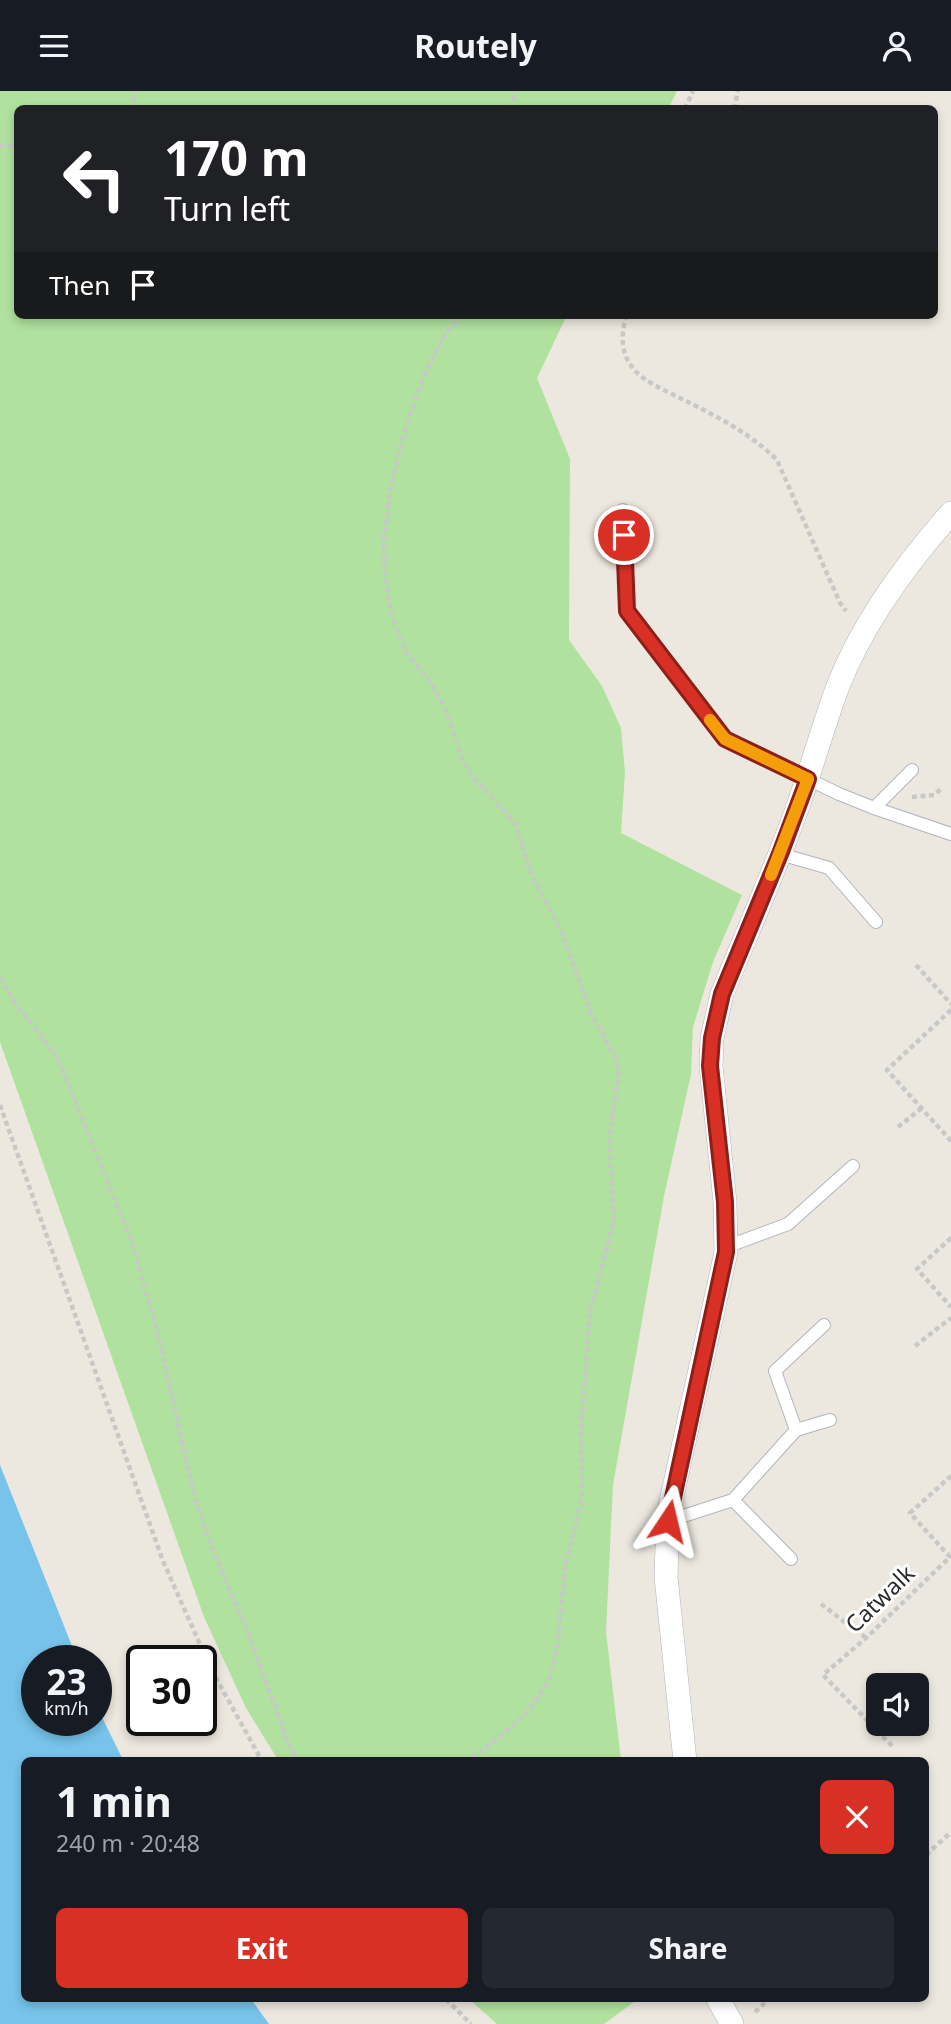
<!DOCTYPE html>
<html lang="en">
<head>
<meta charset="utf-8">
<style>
  body { margin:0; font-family:"Noto Sans",sans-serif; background:#242831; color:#f1f3f6; height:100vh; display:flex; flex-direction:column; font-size:26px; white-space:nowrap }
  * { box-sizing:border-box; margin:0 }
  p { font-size:23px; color:#9ea1a6 }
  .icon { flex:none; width:38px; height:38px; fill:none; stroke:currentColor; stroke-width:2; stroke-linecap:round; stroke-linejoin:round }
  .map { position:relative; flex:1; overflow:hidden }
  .side { position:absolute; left:21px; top:1666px; width:908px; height:245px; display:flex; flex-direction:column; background:#171b24; border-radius:10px; box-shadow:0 4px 10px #0003 }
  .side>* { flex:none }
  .top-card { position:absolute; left:14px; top:14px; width:924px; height:214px; border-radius:10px; box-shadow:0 4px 10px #0003; background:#202124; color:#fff; overflow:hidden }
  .tools { position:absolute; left:866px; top:1582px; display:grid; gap:14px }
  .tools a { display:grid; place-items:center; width:63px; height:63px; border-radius:10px; background:#171b24; box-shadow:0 4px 10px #0003; font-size:35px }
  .speed { position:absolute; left:21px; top:1554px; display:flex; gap:14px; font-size:35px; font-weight:700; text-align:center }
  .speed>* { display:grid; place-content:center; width:91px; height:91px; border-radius:50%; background:#171b24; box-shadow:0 4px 10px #0003; line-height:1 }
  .speed small { font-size:18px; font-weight:400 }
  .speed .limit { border:4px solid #111; border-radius:10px; background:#fff; color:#111 }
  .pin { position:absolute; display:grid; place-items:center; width:60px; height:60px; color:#fff; margin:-30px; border:4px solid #fff; border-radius:50%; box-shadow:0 2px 7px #0007 }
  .me { position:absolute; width:77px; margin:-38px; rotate:10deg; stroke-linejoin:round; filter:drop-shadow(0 0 5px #0008) }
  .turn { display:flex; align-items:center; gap:24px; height:147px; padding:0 35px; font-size:32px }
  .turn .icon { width:91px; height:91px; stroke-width:2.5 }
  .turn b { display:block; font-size:49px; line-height:60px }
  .then { display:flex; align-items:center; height:66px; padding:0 35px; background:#0003; gap:14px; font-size:26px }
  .round { display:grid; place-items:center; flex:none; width:74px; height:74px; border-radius:10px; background:#242831 }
  .summary { display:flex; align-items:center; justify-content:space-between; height:119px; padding:0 35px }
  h1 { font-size:42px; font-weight:700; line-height:52px }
  .primary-button { display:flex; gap:14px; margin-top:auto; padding:14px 35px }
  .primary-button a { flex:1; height:80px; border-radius:10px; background:#d93025; color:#fff; font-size:28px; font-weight:700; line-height:80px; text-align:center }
  .primary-button a+a { background:#242831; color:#f1f3f6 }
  header { display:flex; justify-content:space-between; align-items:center; height:91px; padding:0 35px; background:#171b24; font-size:32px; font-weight:700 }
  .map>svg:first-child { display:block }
  .green { fill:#b0e19e }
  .water { fill:#77c3ea }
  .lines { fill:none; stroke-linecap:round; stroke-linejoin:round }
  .service-casing { stroke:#b2b4bf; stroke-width:14 }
  .minor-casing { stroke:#b2b4bf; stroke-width:24 }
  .path { stroke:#c8c8c8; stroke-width:4.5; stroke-dasharray:5 3.5; stroke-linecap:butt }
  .service { stroke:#fff; stroke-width:12 }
  .minor { stroke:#fff; stroke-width:23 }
  .route-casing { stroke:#8d1f18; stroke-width:18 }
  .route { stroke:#d93025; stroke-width:12 }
  .slow { stroke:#f59e0b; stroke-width:12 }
  .labels { text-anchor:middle; stroke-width:6; stroke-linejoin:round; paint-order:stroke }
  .street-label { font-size:23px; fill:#2c2c2c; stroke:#fff }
</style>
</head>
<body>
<header><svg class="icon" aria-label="menu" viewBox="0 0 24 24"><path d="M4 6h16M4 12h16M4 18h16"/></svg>Routely<svg class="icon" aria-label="person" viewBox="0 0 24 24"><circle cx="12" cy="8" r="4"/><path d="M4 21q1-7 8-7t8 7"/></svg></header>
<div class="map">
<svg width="951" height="1933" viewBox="0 0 951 1933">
  <rect width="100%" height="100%" fill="#ede8df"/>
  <g class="green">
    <polygon points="0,0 677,0 668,18 18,18 18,224 567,224 537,287 570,368 569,549 602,595 621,637 625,681 621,742 742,804 713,871 693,936 691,983 664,1105 613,1394 606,1541 621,1669 278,1669 246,1617 204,1526 0,951"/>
    <polygon points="469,1908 638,1908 604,1933 497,1933"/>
  </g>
  <polygon class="water" points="0,1374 78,1570 37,1570 37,1629 96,1629 96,1614 123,1669 24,1670 24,1908 251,1908 269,1933 0,1933"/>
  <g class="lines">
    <defs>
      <g id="service">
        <polyline points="623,419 627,520 725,648 839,703 874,717 951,743"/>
        <polyline points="874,717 912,679"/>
        <polyline points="780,763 829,777 876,831"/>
        <polyline points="726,1156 788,1133 853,1075"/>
        <polyline points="796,1339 830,1329"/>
        <polyline points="733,1409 791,1468"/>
        <polyline points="668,1430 733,1409 796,1339 775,1280 824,1234"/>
      </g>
      <g id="minor">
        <path d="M685,1670l-19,-184 2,-62 58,-263 -1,-50 -14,-136 1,-28 10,-44c24,-59 50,-117 72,-177 16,-43 28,-88 44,-131 25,-64 68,-122 113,-173"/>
        <polyline points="718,1908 732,1933"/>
      </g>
    </defs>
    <use href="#service" class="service-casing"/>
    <use href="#minor" class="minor-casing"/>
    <g class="path">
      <polyline points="130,18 136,0"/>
      <polyline points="511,18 516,0"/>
      <polyline points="685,18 693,0"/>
      <polyline points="734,18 738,0"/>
      <polyline points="0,55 18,54"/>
      <polyline points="462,224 445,243 425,282 404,342 391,395 384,446 385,487 392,526 405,560 432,593 446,620 463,670 471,684 515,732 532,785 562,842 590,920 616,967 619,981 609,1050 614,1131 590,1219 581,1342 582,1406 565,1476 557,1558 549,1590 529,1619 496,1649 467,1670"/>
      <path d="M627,224c-6,16 -7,37 5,52 11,15 33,23 50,32 34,17 68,34 95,61l63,143 6,8"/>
      <polyline points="912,706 934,704 942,697"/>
      <polyline points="916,874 951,913"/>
      <polyline points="0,887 13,909 57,966 132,1151 159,1248 195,1407 210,1452 251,1549 288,1652 297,1670"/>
      <polyline points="951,919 887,979 951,1050"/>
      <polyline points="0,1014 163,1470 210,1576 262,1670"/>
      <polyline points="898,1036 922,1017"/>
      <polyline points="951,1147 917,1178 951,1216"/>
      <polyline points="915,1255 951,1227"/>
      <polyline points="821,1513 866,1547"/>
      <polyline points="892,1655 823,1584 866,1547 950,1466 910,1422 951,1385"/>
      <polyline points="926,1764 951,1741"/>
      <polyline points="446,1908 471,1933"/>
      <polyline points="755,1921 769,1908"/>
    </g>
    <use href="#service" class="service"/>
    <use href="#minor" class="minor"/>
  </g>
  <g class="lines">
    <defs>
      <polyline id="route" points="624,444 627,520 725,648 808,688 780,763 722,903 712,947 710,975 725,1111 726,1161 668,1430"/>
    </defs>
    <use href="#route" class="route-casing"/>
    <use href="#route" class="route"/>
    <polyline class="slow" points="710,629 725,648 808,688 771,784"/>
  </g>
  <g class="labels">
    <g class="street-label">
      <text transform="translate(880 1508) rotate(-44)" y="8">Catwalk</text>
    </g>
  </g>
</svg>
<div class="tools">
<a><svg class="icon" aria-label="sound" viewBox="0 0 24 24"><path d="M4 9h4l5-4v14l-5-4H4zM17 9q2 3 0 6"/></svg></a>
</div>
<div class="speed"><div>23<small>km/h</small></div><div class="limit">30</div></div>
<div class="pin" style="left:624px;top:444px;background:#d93025"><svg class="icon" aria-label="arrive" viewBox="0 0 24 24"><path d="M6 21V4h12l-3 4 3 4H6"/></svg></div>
<svg class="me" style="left:668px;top:1430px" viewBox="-20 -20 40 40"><path d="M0-17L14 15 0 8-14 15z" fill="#d93025" stroke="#fff" stroke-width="4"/></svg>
<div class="top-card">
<div class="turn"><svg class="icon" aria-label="left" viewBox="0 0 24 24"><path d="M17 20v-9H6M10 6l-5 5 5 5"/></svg><div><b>170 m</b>Turn left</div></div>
<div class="then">Then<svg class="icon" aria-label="arrive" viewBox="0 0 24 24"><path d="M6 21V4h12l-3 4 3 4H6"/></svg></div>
</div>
<section class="side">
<div class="summary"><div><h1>1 min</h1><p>240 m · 20:48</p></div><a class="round" style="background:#d93025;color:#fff"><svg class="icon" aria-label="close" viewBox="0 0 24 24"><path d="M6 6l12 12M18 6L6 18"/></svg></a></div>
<div class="primary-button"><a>Exit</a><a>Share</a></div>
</section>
</div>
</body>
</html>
